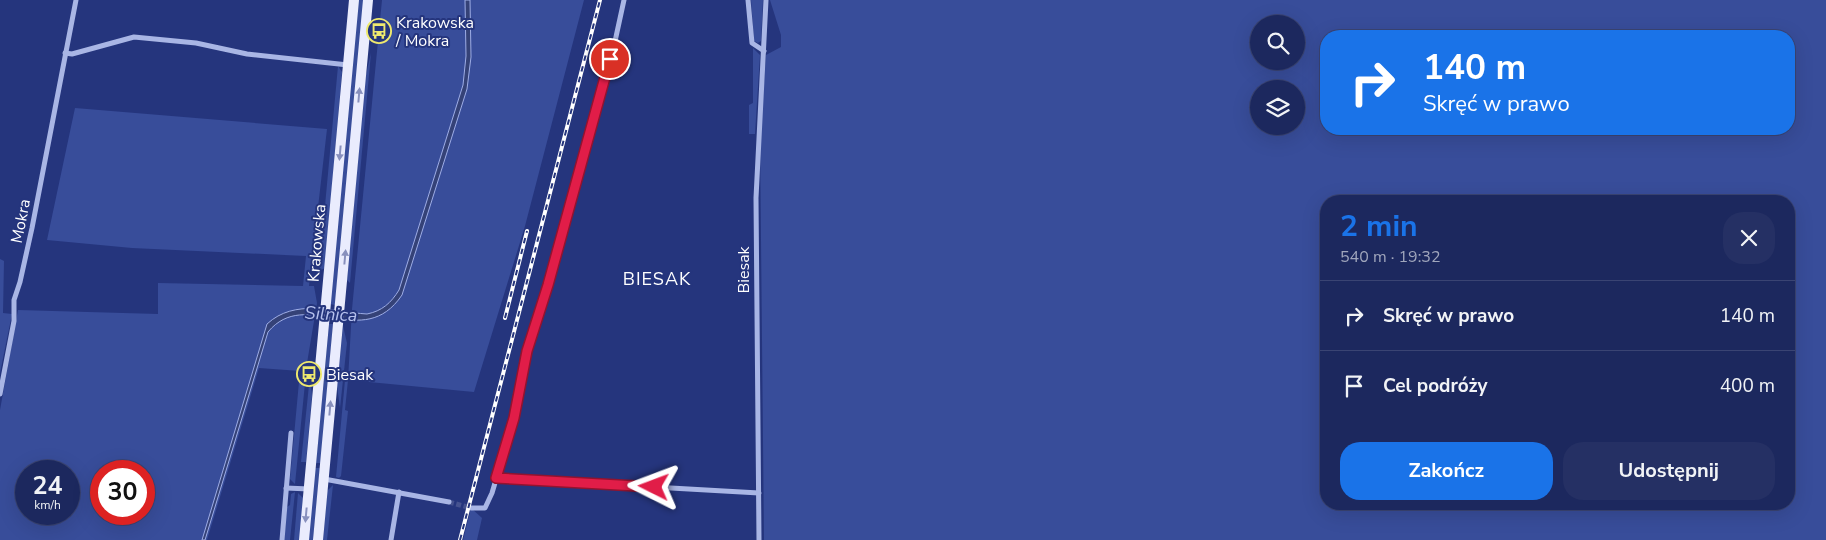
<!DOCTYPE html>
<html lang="pl">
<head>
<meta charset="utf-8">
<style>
  body { margin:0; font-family:"Nunito Sans",sans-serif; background:#253064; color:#f1f3f6; height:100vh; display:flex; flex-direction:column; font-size:19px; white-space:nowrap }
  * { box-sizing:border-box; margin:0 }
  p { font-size:16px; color:#a0a6bc }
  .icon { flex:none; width:28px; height:28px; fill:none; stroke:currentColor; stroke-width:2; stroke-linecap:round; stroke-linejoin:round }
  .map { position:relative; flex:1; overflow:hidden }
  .side { position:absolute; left:1320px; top:195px; width:475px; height:315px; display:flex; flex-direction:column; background:#1c285e; border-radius:20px; box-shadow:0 5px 20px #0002,0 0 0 1px #3a4473 }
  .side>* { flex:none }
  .hud { position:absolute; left:1320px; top:30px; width:475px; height:105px; border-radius:20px; box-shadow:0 5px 20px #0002,0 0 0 1px #3a4473; background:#1a73e8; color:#fff; overflow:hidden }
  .tools { position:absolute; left:1250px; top:15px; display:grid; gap:10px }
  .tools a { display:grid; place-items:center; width:55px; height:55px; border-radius:50%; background:#1c285e; box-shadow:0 5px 20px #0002,0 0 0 1px #3a4473; font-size:25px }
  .speed { position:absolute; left:15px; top:460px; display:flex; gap:10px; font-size:25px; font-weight:700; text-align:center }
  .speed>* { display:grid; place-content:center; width:65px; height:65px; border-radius:50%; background:#1c285e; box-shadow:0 5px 20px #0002,0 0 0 1px #3a4473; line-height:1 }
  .speed small { font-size:12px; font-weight:400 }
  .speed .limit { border:8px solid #d22; background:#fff; color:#111 }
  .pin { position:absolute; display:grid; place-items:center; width:42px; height:42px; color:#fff; margin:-21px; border:2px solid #fff; border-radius:50%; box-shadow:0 1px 5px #0007 }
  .me { position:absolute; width:55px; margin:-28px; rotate:273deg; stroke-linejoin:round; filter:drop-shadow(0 0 4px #0008) }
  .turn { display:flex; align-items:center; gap:18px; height:105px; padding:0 20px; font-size:22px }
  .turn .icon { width:65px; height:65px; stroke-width:2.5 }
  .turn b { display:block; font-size:35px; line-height:42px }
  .round { display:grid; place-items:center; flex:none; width:52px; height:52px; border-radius:20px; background:#253064 }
  .overview { display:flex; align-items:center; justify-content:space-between; height:85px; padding:0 20px }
  h1 { font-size:30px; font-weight:700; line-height:38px; color:#1a73e8 }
  .primary-button { display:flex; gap:10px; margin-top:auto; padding:10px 20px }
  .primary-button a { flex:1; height:58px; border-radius:20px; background:#1a73e8; color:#fff; font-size:20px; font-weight:700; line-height:58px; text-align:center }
  .primary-button a+a { background:#253064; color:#f1f3f6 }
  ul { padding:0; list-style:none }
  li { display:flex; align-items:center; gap:15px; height:70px; padding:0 20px; border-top:1px solid #3a4473 }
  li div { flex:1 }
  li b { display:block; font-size:19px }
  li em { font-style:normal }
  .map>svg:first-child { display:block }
  .green { fill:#384d9a; fill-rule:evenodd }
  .water { fill:#354277; stroke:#9eade6 }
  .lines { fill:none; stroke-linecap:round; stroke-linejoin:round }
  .minor-tunnel { stroke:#465390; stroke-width:5; stroke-dasharray:5 2.5; stroke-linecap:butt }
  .minor { stroke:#a9b6e5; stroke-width:5 }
  .primary { stroke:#eaecfd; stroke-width:10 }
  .rail-casing { stroke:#fff; stroke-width:4 }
  .rail { stroke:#25357d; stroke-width:2; stroke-dasharray:5.5; stroke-linecap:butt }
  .oneway { fill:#8890bd }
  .route-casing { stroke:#92132f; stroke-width:12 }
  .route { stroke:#e11d48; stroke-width:9 }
  .labels { text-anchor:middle; stroke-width:4; stroke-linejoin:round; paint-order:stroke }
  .poi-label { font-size:16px; fill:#fff; stroke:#25357d; text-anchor:start }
  .street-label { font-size:16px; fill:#fff; stroke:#25357d }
  .neighbourhood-label { font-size:18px; letter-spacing:1px; fill:#fff; stroke:#25357d }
  .water-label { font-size:18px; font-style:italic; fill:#b5c0ed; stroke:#25357d }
</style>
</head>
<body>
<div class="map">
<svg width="1826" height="540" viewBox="0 0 1826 540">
  <rect width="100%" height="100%" fill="#25357d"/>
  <g class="green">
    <polygon points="358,0 364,0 335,305 330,304"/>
    <polygon points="382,0 584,0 525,226 474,392 348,380 345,410 348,411 341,476 339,478 336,477 345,380 348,380 352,309"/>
    <polygon points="751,0 763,0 761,41 758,43 754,41"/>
    <path d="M770,0h1056v540h-1062l-4,-400 6,-85 15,-8v-12zM1259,24h37v37h-37zM1326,36h463v93h-463zM1259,89h37v37h-37zM1326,201h463v303h-463z"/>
    <polygon points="753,48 760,55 755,134 749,134 749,105 753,103"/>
    <polygon points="371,53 350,283 347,280 365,79"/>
    <polygon points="338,66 342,72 325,268 321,270 318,281"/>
    <path d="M75,108l252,21 -18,157h5l3,17 -10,60 -12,121 -5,-5 10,-108 -41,-3 -52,172h-207v-130l18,-100 140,4v-31l145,3 3,-30 -174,-8 -85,-8zM26,471h43v43h-43zM101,471h43v43h-43z"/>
    <polygon points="0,259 4,261 3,313 12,314 0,373"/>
    <polygon points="329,324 333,324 321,463 316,463"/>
    <polygon points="343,326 347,343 340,408 337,386"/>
    <polygon points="309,385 311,385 312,396 306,462 301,462"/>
    <polygon points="315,468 320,468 313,540 308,540"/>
    <polygon points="333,485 327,540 323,540 327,491"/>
    <polygon points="295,492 290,540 284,540 287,507 290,505 291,494"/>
    <polygon points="298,493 303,498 300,540 294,540"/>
    <polygon points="471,508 482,518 477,540 463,540"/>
  </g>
  <path class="water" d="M465,0h5l1,57 -4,32 -65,206c-39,58 -96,-9 -134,37l-63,208h-3l65,-216c28,-26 66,-12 100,-10 15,-3 24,-11 32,-24l64,-205 3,-29z"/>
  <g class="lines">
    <polyline class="minor-tunnel" points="449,502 471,508"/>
    <g class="minor">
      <polyline points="748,0 752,43 764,51"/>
      <polyline points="65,53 72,54 134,37 196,43 247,54 348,65"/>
      <polyline points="0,394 14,321 14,300 20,282 32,228 76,0"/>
      <polyline points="496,478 759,493"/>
      <polyline points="324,479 449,502"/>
      <polyline points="286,488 309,489"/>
      <polyline points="471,508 485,508 492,493 508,439 527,351 548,285 614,46 624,0"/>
      <polyline points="282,540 291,433"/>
      <polyline points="391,540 399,492"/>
      <polyline points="759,540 756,198 766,0"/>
    </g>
    <g class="primary">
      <polyline points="304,540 354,0"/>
      <polyline points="318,540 368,0"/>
    </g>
    <defs>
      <g id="rail">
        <polyline points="505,318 527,231"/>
        <polyline points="460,540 600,0"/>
      </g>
    </defs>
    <use href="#rail" class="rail-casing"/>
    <use href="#rail" class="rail"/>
  </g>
  <defs><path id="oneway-solid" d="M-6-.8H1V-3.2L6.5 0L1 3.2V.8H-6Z" transform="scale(1.25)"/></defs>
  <g class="oneway">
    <use href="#oneway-solid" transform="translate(359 95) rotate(-85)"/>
    <use href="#oneway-solid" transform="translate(340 153) rotate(95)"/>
    <use href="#oneway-solid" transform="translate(345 257) rotate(-85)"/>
    <use href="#oneway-solid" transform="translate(330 408) rotate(-85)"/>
    <use href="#oneway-solid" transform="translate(306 515) rotate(95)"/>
  </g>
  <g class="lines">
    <defs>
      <polyline id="route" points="610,59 548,285 527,351 514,418 496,478 654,487"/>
    </defs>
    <use href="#route" class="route-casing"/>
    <use href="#route" class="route"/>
  </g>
  <defs>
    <symbol id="bus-ring" viewBox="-11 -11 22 22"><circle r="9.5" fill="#25357d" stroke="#efe96e" stroke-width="1.5"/><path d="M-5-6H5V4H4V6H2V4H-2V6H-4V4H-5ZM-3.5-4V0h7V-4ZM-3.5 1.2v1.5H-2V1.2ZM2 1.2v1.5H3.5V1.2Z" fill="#efe96e"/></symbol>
  </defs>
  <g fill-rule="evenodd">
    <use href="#bus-ring" x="365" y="17" width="28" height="28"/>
    <use href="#bus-ring" x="295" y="360" width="28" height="28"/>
  </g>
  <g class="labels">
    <g class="poi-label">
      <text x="396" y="28">Krakowska<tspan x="396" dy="18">/ Mokra</tspan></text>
      <text x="326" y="380">Biesak</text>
    </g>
    <g class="street-label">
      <text transform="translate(20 221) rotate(-79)" y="6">Mokra</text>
      <text transform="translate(316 243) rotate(-85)" y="6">Krakowska</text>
      <text transform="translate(743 270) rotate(-90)" y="6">Biesak</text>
    </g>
    <g class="neighbourhood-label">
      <text x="657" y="285">BIESAK</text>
    </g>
    <g class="water-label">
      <text transform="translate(331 314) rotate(3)" y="6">Silnica</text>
    </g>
  </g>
</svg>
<div class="tools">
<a><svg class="icon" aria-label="search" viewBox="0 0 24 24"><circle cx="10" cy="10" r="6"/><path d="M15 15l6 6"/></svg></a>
<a><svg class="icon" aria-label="layers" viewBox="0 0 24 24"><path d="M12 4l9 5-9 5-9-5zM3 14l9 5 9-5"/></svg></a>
</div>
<div class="speed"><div>24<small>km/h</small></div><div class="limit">30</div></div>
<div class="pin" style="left:610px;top:59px;background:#d93025"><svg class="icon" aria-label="arrive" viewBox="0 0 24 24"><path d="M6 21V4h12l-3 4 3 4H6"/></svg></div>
<svg class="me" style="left:654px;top:487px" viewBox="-20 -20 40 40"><path d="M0-17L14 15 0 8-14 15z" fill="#e11d48" stroke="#fff" stroke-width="4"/></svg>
<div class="hud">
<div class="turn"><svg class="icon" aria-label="right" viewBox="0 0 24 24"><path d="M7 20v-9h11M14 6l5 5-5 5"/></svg><div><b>140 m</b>Skręć w prawo</div></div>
</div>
<section class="side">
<div class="overview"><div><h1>2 min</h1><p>540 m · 19:32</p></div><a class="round"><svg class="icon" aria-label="close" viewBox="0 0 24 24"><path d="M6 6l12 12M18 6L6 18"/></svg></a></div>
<ul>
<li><svg class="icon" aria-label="right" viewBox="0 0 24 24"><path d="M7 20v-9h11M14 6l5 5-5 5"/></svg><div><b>Skręć w prawo</b></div><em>140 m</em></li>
<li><svg class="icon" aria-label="arrive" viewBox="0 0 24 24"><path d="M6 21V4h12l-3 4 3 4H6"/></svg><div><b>Cel podróży</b></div><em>400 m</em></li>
</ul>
<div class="primary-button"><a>Zakończ</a><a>Udostępnij</a></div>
</section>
</div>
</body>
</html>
